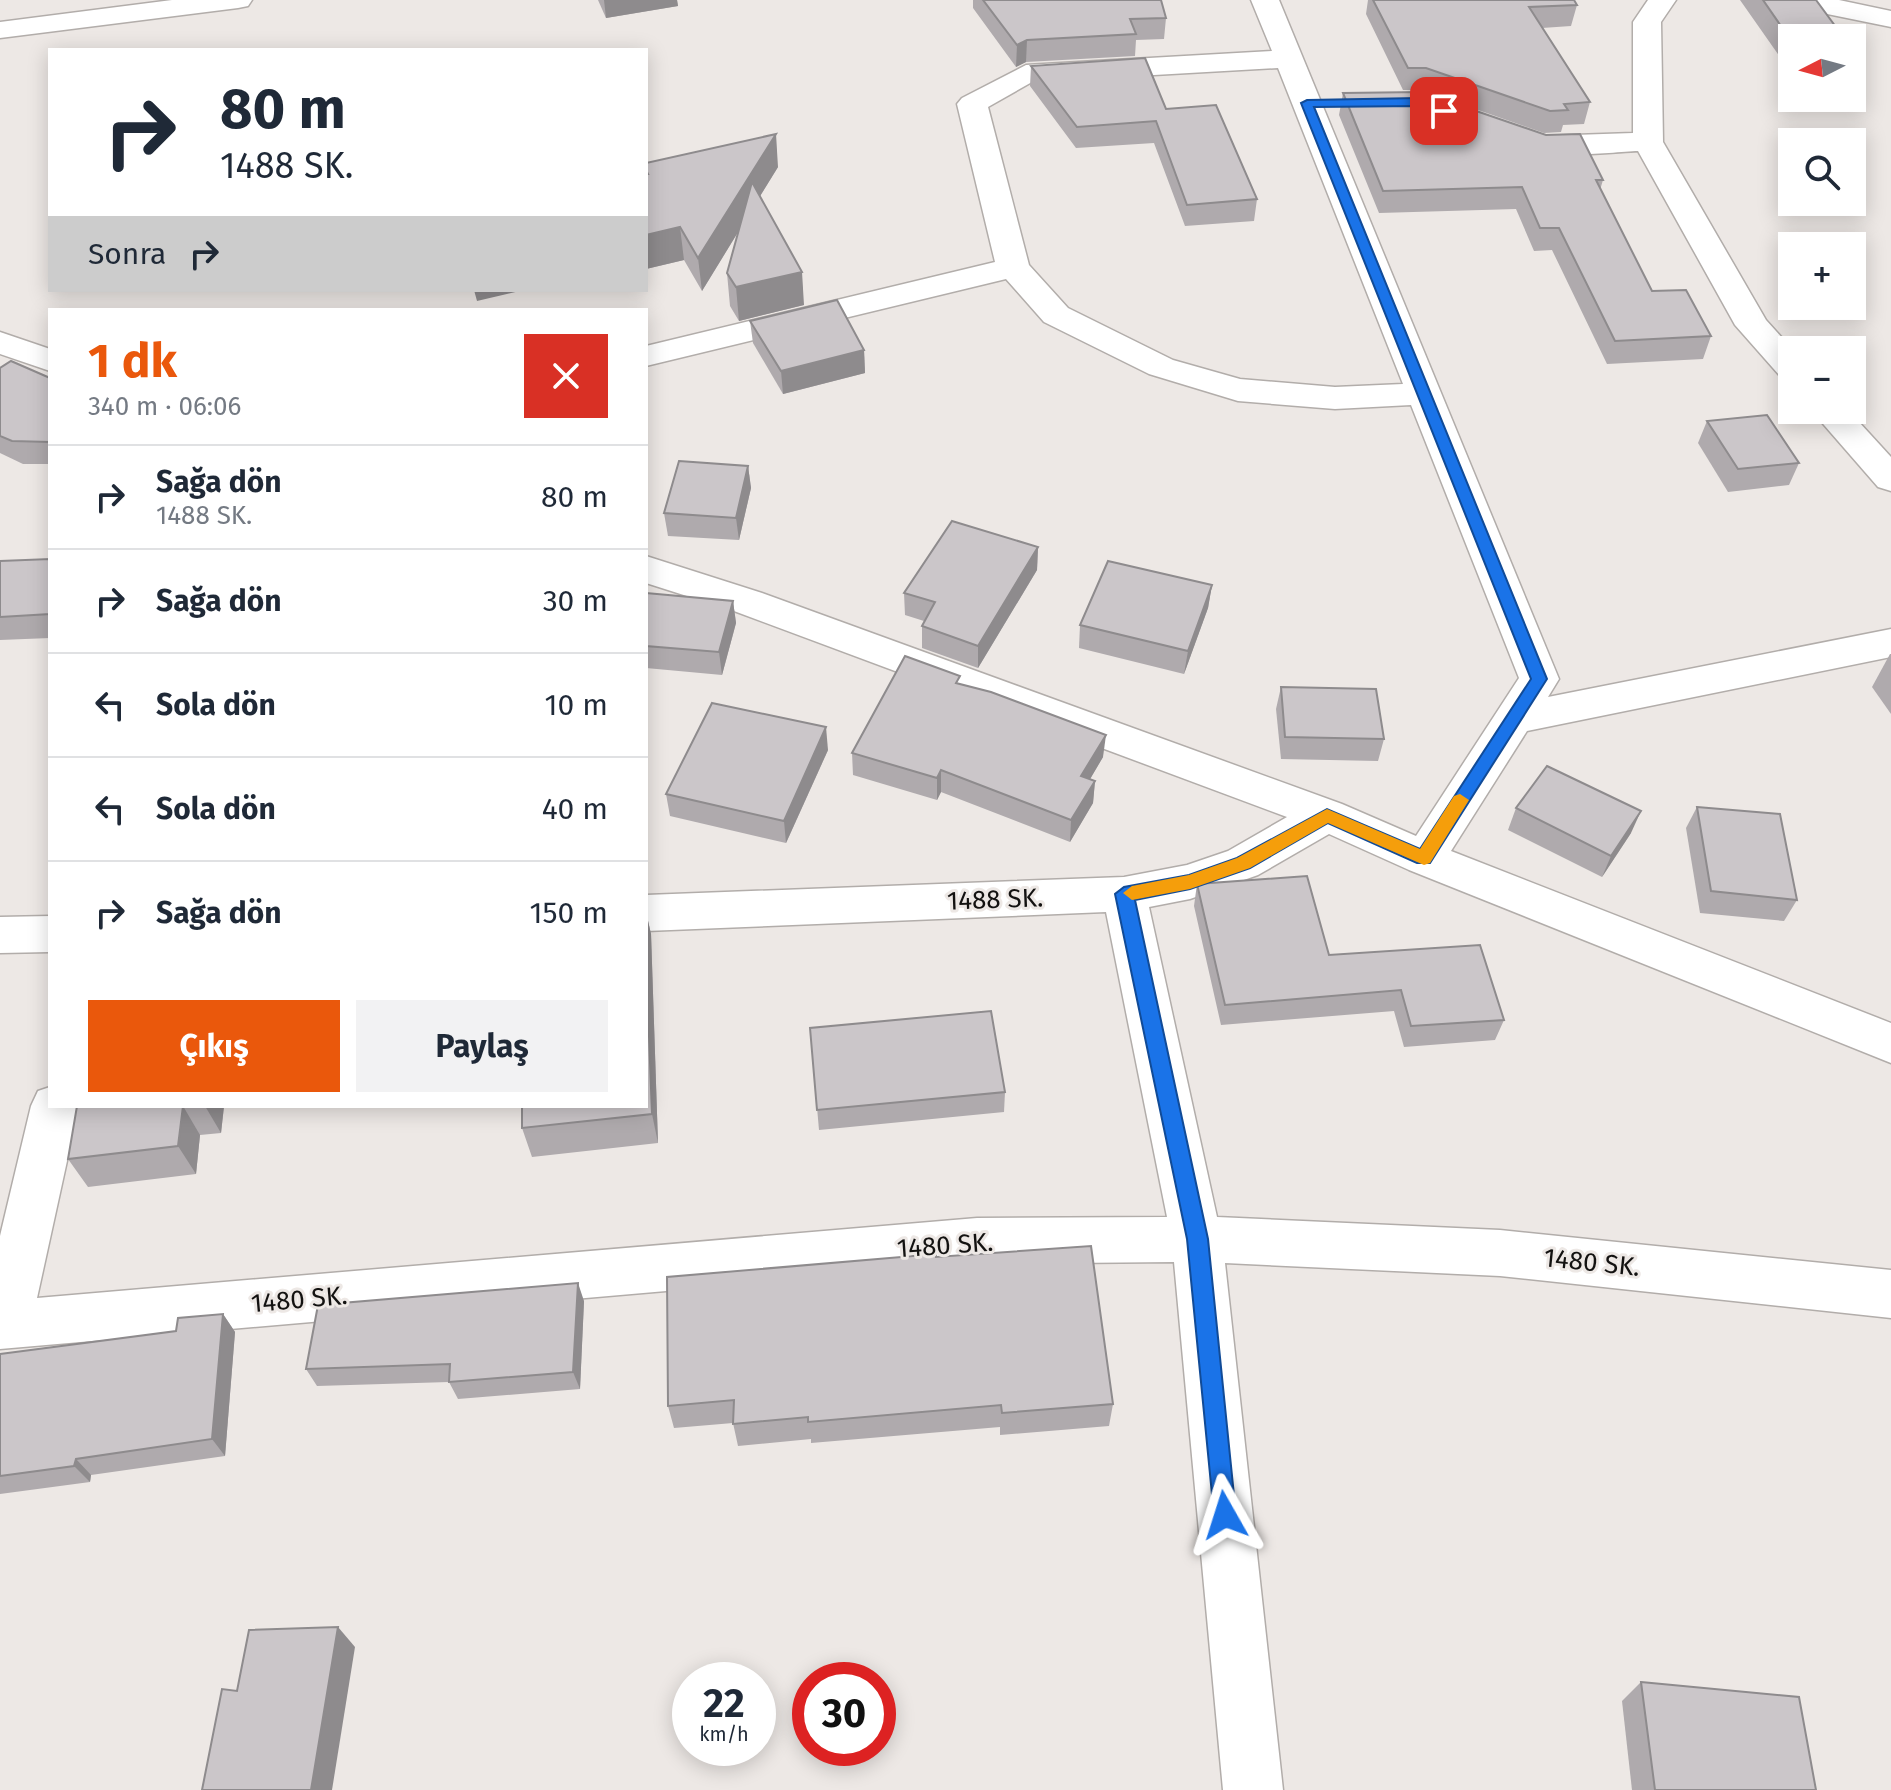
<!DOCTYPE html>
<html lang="tr">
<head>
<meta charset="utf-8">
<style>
  body { margin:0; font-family:"Fira Sans",sans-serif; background:#f2f2f3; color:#1f2937; height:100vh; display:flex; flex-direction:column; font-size:30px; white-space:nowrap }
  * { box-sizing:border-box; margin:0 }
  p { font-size:26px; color:#747a83 }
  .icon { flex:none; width:44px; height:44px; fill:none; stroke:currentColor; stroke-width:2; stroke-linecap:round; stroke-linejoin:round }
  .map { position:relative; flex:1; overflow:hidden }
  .sheet { position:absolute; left:48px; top:308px; width:600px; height:800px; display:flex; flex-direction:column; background:#fff; border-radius:0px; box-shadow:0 4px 20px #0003 }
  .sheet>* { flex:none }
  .top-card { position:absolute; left:48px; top:48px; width:600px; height:244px; border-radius:0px; box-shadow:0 4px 20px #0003; background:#fff; color:#1f2937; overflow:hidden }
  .needle { width:52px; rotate:264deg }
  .fabs { position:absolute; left:1778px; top:24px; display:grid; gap:16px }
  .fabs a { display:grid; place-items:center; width:88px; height:88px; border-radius:0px; background:#fff; box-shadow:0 4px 20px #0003; font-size:40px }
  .speed { position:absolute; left:672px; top:1662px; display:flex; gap:16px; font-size:40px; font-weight:700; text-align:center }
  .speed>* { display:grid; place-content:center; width:104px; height:104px; border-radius:50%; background:#fff; box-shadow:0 4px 20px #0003; line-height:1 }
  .speed small { font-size:20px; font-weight:400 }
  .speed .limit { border:12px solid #d22; background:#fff; color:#111 }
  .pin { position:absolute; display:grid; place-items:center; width:68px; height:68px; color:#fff; margin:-34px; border-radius:16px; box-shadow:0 4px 12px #0006 }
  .me { position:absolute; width:88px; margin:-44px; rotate:354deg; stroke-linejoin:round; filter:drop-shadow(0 0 6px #0008) }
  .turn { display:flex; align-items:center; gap:28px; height:168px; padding:0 40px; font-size:36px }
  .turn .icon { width:104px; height:104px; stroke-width:2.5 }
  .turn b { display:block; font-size:56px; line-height:68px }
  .then { display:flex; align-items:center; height:76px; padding:0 40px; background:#0003; gap:16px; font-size:30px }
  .round { display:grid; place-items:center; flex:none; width:84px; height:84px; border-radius:0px; background:#f2f2f3 }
  .summary { display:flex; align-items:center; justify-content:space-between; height:136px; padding:0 40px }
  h1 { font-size:48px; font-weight:700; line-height:60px; color:#ea580c }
  .action { display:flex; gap:16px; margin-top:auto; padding:16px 40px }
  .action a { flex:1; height:92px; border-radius:0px; background:#ea580c; color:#fff; font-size:32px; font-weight:700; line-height:92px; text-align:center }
  .action a+a { background:#f2f2f3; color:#1f2937 }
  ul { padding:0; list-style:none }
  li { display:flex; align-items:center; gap:24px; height:104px; padding:0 40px; border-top:2px solid #e0e1e3 }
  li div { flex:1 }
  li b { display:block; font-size:30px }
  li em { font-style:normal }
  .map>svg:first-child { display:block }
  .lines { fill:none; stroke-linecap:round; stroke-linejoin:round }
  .minor-casing { stroke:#b2adaa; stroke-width:3 }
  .tertiary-casing { stroke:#b2adaa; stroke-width:3 }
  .minor { fill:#fff; fill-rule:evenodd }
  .tertiary { fill:#fff; fill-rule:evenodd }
  .wall { fill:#afaaad }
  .shaded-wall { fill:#8e8b8d }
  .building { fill:#cbc6c9; stroke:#8e8b8d; stroke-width:2 }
  .route { fill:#1a73e8; stroke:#114b97; stroke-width:2 }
  .slow { fill:#f59e0b }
  .labels { text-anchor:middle; stroke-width:6; stroke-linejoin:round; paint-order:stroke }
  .street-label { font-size:26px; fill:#131211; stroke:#ede8e5 }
</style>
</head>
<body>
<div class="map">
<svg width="1891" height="1790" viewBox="0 0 1891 1790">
  <rect width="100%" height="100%" fill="#ede8e5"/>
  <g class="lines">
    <defs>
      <g id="minor">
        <path d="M1251,0h28l280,679 -11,18 343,-68v28l-364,74 -76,120 440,172v40l-482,-193 -80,-36 -71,41 -68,24 -41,8 68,310 283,13 391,40v48l-391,-42 -275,-13 58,527h-60l-49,-528 -197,2 -977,85v-113l31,-130 7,-15 12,-4v19h29l-42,192 940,-80 190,-1 -61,-305 -460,19v-36l478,-18 63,-12 41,-14 59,-34 -553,-206 -88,-28v-27l116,37 580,211 74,32 103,-158 -108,-273 -76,4 -97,-8 -89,-27 -105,-52 -38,-43 -360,87v-20l349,-84 -38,-158 5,-6 64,-33 246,-14zM1278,68l125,316 -68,3 -95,-8 -67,-19 -105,-52 -39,-43 -41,-158 44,-25z"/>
        <path d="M1648,0h28l-15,22 2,120 103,178 27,30 -1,30 -12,-4 -45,-51 -97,-174c-28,1 -110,12 -126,-11l4,-6 11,-3 17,5 89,-3v-111z"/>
        <polygon points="1784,0 1839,0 1891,11 1891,27 1788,6"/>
        <polygon points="0,332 50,349 50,371 0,354"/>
        <polygon points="1811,410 1848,410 1891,457 1891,491 1878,487"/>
        <polygon points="50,916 50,952 0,953 0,917"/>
      </g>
      <polygon id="tertiary" points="172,0 252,0 248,6 238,8 0,38 0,22"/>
    </defs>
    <use href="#minor" class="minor-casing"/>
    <use href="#tertiary" class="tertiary-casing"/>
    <use href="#minor" class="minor"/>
    <use href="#tertiary" class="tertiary"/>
  </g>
  <g class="wall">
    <polygon points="598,0 677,0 678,6 606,18"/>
    <polygon points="973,0 1161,0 1166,18 1164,39 1136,40 1135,56 1026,62 1016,67 973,8"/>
    <polygon points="1368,0 1574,0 1577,5 1571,26 1542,28 1590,102 1584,124 1563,125 1561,132 1544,133 1421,90 1403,90 1366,14"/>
    <polygon points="1740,0 1816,0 1792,38 1792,74"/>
    <polygon points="1031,66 1166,109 1257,199 1254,221 1185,226 1154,143 1076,148 1030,86"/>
    <polygon points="1343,93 1603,180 1600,190 1652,291 1711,336 1703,359 1607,364 1552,250 1534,251 1516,209 1379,213 1339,115"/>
    <polygon points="646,163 778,167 760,196 804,305 739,321 730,306 727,273 738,232 702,291 684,260 646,269"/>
    <polygon points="750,321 864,350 865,373 783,394 753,343"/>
    <polygon points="0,368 50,378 50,464 23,464 0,453"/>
    <polygon points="1707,421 1799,463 1789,485 1728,492 1698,443"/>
    <polygon points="748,466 751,488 739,540 668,536 664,513"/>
    <polygon points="1038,547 1037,570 978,668 922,648 922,626 924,621 905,615 904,593"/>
    <polygon points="50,559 50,638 0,640 0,561"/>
    <polygon points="1212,585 1208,608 1184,674 1079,648 1080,625"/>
    <polygon points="646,593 733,601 736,623 722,675 646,668"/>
    <polygon points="1890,654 1891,654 1891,714 1872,687"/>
    <polygon points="1281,687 1384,739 1378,761 1281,759 1276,709"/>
    <polygon points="828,750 786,843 670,816 666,794"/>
    <polygon points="852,753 1103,757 1090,779 1095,781 1093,803 1070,842 941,792 937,800 853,775"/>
    <polygon points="1697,807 1797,900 1784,921 1700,913 1686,828"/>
    <polygon points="1516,808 1631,833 1602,877 1508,830"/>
    <polygon points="1197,884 1329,955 1504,1020 1495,1040 1404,1047 1394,1011 1221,1025 1194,906"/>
    <polygon points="646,912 651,934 658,1143 532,1157 522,1128 646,1106"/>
    <polygon points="810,1028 1005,1092 1004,1112 819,1130"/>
    <polygon points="77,1106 224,1106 221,1133 200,1135 196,1174 88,1187 68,1159"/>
    <polygon points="936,1257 1113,1404 1109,1426 1000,1435 1000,1427 811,1443 811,1439 738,1446 733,1423 674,1428 668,1406"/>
    <polygon points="584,1301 580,1389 458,1399 449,1382 317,1386 306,1369"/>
    <polygon points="223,1314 235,1332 225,1456 91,1475 90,1482 0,1494 0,1354 176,1331"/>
    <polygon points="1641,1682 1816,1790 1632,1790 1622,1701"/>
  </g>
  <g class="shaded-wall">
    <polygon points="604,0 677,0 678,6 606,18"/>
    <polygon points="1027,40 1026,62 1016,67 1017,45"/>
    <polygon points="776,134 778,167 702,291 698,258"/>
    <polygon points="680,227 684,260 646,269 646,235"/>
    <polygon points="802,272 804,305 739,321 736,287"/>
    <polygon points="474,290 524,290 477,301"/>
    <polygon points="864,350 865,373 783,394 781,371"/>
    <polygon points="748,466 751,488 739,540 736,518"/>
    <polygon points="1038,547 1037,570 978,668 978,646"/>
    <polygon points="1212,585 1208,608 1184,674 1188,651"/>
    <polygon points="733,601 736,623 722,675 719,652"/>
    <polygon points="826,727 828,750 786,843 784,821"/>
    <polygon points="1106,735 1103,757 1079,798 1081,776"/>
    <polygon points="941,770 941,792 937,800 937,778"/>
    <polygon points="1095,781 1093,803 1070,842 1071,820"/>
    <polygon points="1641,811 1631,833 1602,877 1611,856"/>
    <polygon points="646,912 651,934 658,1143 652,1114 646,958"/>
    <polygon points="183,1106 200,1135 196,1174 178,1146"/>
    <polygon points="205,1106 224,1106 221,1133"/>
    <polygon points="578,1283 584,1301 580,1389 573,1372"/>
    <polygon points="223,1314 235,1332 225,1456 212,1439"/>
    <polygon points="76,1459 91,1475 90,1482 74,1466"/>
    <polygon points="338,1627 355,1647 332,1790 311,1790"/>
  </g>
  <g class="building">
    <polygon points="983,0 1161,0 1166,18 1130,19 1136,34 1027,40 1017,45"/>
    <polygon points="1373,0 1574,0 1577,5 1529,7 1590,102 1564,104 1568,110 1550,111 1426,68 1408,68"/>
    <polygon points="1763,0 1816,0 1844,38 1792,38 1792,42"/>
    <polygon points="1145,58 1166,109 1216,105 1257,199 1187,205 1156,121 1077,127 1031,66"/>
    <polygon points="1421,92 1546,135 1580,134 1603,180 1596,180 1652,291 1686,290 1711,336 1615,341 1559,228 1540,228 1522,187 1383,191 1343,93"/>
    <polygon points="776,134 698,258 680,227 646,235 646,174 648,174 646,170 646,163"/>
    <polygon points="752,182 802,272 736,287 727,273"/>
    <polygon points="837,300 864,350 781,371 750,321"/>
    <polygon points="11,361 50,378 50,442 12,441 0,436 0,368"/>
    <polygon points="1767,415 1799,463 1738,469 1707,421"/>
    <polygon points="679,461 748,466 736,518 664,513"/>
    <polygon points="952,521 1038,547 978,646 922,626 935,602 904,593"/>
    <polygon points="50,559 50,614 0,617 0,561"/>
    <polygon points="1108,561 1212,585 1188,651 1080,625"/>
    <polygon points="646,593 733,601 719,652 646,646"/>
    <polygon points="905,656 960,676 956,683 991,692 1106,735 1081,776 1095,781 1071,820 941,770 937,778 852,753"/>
    <polygon points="1281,687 1376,689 1384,739 1285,737"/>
    <polygon points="712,703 826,727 784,821 666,794"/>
    <polygon points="1547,766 1641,811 1611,856 1516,808"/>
    <polygon points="1697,807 1780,814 1797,900 1711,891"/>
    <polygon points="1307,876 1329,955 1480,945 1504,1020 1411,1026 1401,990 1225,1005 1197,884"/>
    <polygon points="646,958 652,1114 522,1128 522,1106 646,1106"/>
    <polygon points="991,1011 1005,1092 817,1110 810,1028"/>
    <polygon points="77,1106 184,1106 183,1106 178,1146 68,1159"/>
    <polygon points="1091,1246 1113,1404 1002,1413 1001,1405 808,1422 808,1417 733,1424 734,1400 668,1406 667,1277 936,1254 936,1257"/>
    <polygon points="578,1283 573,1372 449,1382 450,1364 306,1369 318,1305"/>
    <polygon points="223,1314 212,1439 76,1459 74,1466 0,1476 0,1354 176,1331 178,1318"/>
    <polygon points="338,1627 311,1790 202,1790 222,1689 237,1691 249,1630"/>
    <polygon points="1641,1682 1799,1697 1816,1790 1655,1790"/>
  </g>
  <polygon class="route" points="1420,98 1450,111 1444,114 1419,106 1314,107 1547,679 1430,863 1417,863 1328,823 1250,868 1190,889 1135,900 1208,1239 1236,1515 1233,1523 1225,1526 1217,1523 1214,1515 1187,1239 1115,894 1124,887 1189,875 1237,858 1327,809 1420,849 1531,679 1301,103 1307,100"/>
  <polygon class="slow" points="1460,794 1469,800 1430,863 1424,865 1328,823 1250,868 1190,889 1132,900 1123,893 1132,886 1189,875 1237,858 1327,809 1420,849 1454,796"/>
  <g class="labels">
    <g class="street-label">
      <text transform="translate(995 899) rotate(-2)" y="9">1488 SK.</text>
      <text transform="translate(945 1245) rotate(-4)" y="9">1480 SK.</text>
      <text transform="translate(1592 1262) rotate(6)" y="9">1480 SK.</text>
      <text transform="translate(299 1299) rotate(-5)" y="9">1480 SK.</text>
    </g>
  </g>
</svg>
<div class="fabs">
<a><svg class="needle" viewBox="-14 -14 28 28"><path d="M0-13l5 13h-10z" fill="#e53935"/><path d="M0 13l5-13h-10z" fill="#747a83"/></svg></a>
<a><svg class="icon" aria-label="search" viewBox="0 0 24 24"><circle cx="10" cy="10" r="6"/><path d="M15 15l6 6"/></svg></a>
<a>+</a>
<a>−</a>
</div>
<div class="speed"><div>22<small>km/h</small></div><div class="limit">30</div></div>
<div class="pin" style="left:1444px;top:111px;background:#d93025"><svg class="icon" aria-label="arrive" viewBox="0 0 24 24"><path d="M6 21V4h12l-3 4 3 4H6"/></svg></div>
<svg class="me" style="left:1225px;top:1515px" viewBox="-20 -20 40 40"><path d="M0-17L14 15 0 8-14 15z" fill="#1a73e8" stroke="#fff" stroke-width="4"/></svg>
<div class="top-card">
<div class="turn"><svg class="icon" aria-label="right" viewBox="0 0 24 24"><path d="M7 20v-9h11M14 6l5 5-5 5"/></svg><div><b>80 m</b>1488 SK.</div></div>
<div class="then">Sonra<svg class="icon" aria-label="right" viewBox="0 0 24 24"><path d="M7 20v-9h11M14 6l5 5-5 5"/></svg></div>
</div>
<section class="sheet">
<div class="summary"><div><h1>1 dk</h1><p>340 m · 06:06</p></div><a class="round" style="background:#d93025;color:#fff"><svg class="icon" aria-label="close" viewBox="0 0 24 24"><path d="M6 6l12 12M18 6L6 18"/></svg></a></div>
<ul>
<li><svg class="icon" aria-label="right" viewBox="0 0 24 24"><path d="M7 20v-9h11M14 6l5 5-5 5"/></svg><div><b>Sağa dön</b><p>1488 SK.</p></div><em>80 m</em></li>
<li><svg class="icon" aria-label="right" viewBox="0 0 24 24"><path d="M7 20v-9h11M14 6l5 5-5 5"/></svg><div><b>Sağa dön</b></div><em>30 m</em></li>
<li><svg class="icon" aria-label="left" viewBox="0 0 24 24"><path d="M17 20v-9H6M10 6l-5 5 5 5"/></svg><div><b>Sola dön</b></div><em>10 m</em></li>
<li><svg class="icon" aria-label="left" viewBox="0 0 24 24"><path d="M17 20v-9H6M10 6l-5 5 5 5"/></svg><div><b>Sola dön</b></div><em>40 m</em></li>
<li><svg class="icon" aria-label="right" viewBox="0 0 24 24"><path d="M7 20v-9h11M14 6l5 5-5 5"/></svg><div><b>Sağa dön</b></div><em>150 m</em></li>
</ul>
<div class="action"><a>Çıkış</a><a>Paylaş</a></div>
</section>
</div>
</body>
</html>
